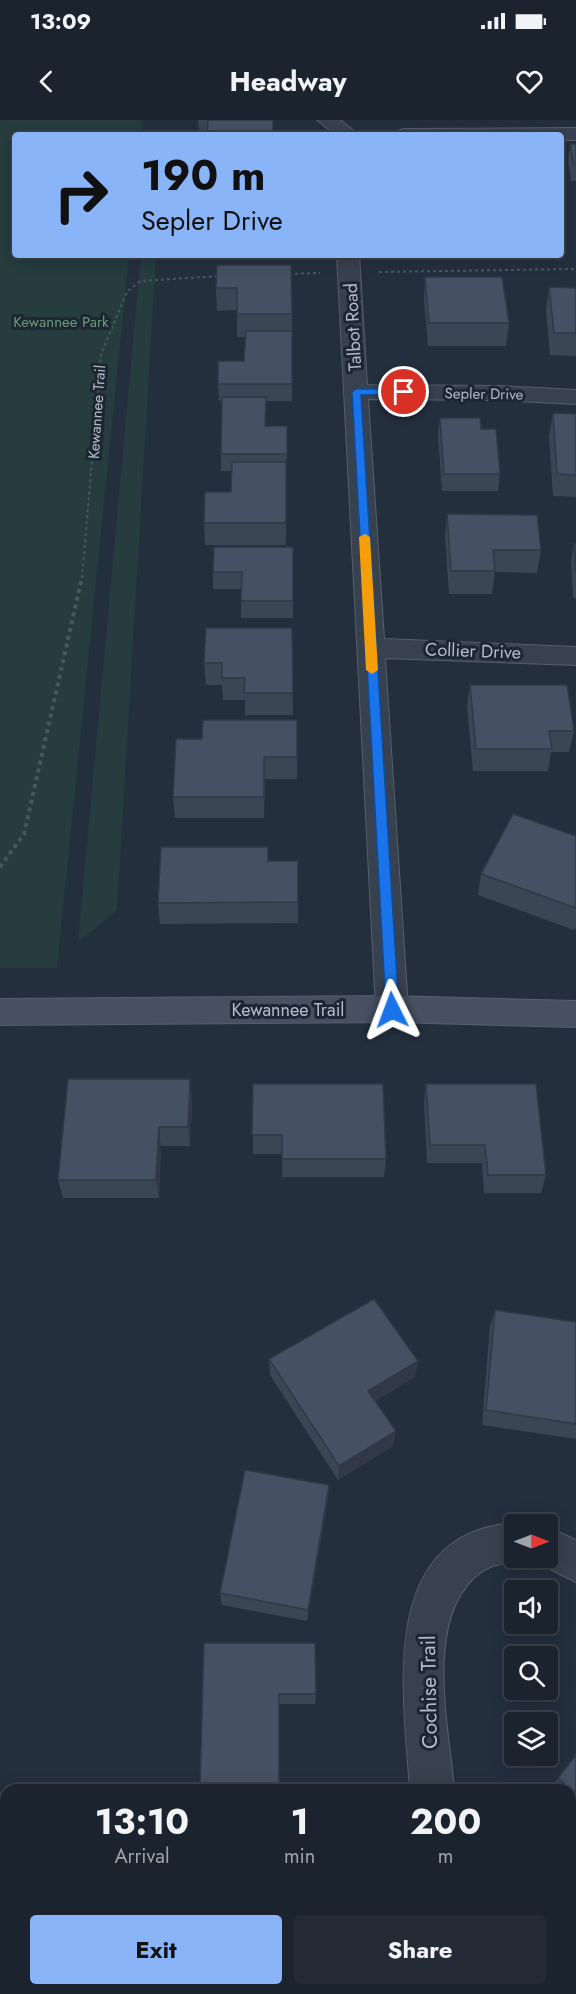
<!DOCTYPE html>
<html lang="en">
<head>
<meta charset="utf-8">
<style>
  body { margin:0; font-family:Jost,sans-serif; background:#242b36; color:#f1f3f6; height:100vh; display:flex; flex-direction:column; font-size:22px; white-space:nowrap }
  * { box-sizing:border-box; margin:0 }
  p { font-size:20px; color:#a0a4aa }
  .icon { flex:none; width:33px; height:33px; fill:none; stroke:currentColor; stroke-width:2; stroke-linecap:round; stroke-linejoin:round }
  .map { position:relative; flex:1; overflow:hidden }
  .panel { position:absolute; left:0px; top:1664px; width:576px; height:212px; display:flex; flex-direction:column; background:#1b232e; border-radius:18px 18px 0 0; box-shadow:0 3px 15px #0003,0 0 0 2px #39404a }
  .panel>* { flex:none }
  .guide { position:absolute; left:12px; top:12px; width:552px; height:126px; border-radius:6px; box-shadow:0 3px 15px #0003,0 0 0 2px #39404a; background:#8ab4f8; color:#111; overflow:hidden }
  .needle { width:39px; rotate:90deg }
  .fabs { position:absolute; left:504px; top:1394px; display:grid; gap:12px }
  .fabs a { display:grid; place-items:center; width:54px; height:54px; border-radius:6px; background:#1b232e; box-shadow:0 3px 15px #0003,0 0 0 2px #39404a; font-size:30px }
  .pin { position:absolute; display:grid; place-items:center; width:51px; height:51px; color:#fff; margin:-26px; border:3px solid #fff; border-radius:50%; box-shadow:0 2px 6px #0007 }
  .me { position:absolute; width:66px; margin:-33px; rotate:357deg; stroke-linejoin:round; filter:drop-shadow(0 0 4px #0008) }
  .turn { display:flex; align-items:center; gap:21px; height:126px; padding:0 30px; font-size:27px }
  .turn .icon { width:78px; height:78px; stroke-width:2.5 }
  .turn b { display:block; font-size:42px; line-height:51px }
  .eta { display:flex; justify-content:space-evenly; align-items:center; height:102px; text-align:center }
  .eta b { font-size:36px; font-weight:700; line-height:42px }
  .action { display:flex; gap:12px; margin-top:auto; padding:12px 30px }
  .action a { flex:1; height:69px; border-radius:6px; background:#8ab4f8; color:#111; font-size:24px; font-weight:700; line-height:69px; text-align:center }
  .action a+a { background:#242b36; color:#f1f3f6 }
  .status { display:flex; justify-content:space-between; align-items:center; height:42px; padding:0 30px; background:#1b232e; direction:ltr }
  .status svg { height:16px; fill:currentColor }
  header { display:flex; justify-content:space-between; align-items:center; height:78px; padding:0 30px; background:#1b232e; font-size:27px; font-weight:700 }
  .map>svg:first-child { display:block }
  .green { fill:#263c3f }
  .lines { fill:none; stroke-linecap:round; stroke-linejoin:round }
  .street-casing { stroke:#565f6c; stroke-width:2 }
  .secondary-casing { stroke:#565f6c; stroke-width:2 }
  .path-far1 { stroke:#44595c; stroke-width:2; stroke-dasharray:3 3; stroke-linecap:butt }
  .path { stroke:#44595c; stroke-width:4; stroke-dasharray:4 4; stroke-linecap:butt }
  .street { fill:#38414e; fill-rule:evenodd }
  .secondary { fill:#465061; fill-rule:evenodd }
  .wall { fill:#3b4654 }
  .shaded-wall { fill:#303945 }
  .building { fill:#455162; stroke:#303945; stroke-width:1.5 }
  .route { fill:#1a73e8; stroke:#114b97; stroke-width:1.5 }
  .slow { fill:#f59e0b }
  .labels { text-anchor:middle; stroke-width:6; stroke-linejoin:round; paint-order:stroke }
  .far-park-label { font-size:15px; fill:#6b9a76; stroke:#1d2633 }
  .far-street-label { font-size:15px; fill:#b4bcc9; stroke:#1d2633 }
  .street-label { font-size:18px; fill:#b4bcc9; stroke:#1d2633 }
  .near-street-label { font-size:21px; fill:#b4bcc9; stroke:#1d2633 }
</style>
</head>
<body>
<div class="status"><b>13:09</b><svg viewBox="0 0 49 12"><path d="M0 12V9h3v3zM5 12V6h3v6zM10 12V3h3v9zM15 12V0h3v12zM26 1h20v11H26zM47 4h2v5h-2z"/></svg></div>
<header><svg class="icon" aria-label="back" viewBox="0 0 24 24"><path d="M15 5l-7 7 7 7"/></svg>Headway<svg class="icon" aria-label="heart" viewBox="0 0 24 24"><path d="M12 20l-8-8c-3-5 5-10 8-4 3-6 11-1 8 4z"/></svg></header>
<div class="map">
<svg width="576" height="1874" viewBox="0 0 576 1874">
  <rect width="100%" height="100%" fill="#242f3e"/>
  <g class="green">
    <polygon points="0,0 143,0 141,15 15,15 15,135 129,135 57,848 0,848"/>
    <polygon points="141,135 156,135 117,790 78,822"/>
  </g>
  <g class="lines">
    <defs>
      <g id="street">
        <polygon points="317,0 340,0 359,15 336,15"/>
        <polygon points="576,8 576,20 561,20 561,15 394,15 397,11 404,9"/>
        <polygon points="337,135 359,135 367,265 499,266 576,270 576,284 499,280 368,279 384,519 576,527 576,545 385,538 408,889 403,898 392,902 381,898 376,889"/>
        <path d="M514,1403l2,1 -2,33h14c-16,7 -33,5 -47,15 -59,43 -32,155 -27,218h-44c-6,-95 -34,-257 104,-267z"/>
        <polygon points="548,1407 576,1420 576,1462 534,1441 532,1437 548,1437"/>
        <rect x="421" y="1869" width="46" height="5"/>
      </g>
      <polygon id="secondary" points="392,876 576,881 576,907 392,902 0,905 0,879"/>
    </defs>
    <use href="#street" class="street-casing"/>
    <use href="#secondary" class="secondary-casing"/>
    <g class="path-far1">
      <polyline points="379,152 576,149"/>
      <polyline points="289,154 320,153"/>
      <polyline points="82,458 101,234 127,172 140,161 221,156"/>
    </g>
    <polyline class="path" points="0,747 24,714 82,457"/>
    <use href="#street" class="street"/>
    <use href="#secondary" class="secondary"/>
  </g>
  <g class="wall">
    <polygon points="198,0 273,0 208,11 199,11"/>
    <polygon points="570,24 576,24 576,61 571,61 568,41"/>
    <polygon points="217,145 292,194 292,281 266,281 266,306 287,306 286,425 205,425 204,403 231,372 231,351 221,351 221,334 222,281 219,281 218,264 244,241 245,217 237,217 237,190 217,191 216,168"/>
    <polygon points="425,157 509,203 506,226 428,226 424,179"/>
    <polygon points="549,167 576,168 576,236 550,235 546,190"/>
    <polygon points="553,293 576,294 576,377 553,376 549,316"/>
    <polygon points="440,298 481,309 500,354 498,371 442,371 438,315"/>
    <polygon points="447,394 541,430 537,453 495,452 492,474 449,474 445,417"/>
    <polygon points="574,424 576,424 576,478 573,478 571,441"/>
    <polygon points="293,427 293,498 241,498 241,469 213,469 213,452"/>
    <polygon points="292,508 293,595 245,595 245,580 223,580 222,565 206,565 204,543"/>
    <polygon points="470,565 574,611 569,632 551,632 548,651 473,651 467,587"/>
    <polygon points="297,600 297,659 265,659 264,698 175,698 173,677 202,619"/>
    <polygon points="576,716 576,807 574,810 478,775 481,754"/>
    <polygon points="298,741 298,803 160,804 158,783"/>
    <polygon points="253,964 386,1039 384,1057 282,1057 282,1034 253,1034"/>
    <polygon points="426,964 546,1055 541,1073 484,1073 482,1043 427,1043 424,983"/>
    <polygon points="192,979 190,1026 161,1026 159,1078 63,1078 58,1060"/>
    <polygon points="495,1190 576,1202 576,1319 482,1305 490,1206"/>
    <polygon points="269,1239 415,1257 375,1281 396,1311 393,1326 338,1360 270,1255"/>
    <polygon points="329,1365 328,1379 307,1501 222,1485 220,1473"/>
    <polygon points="204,1523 316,1574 315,1584 279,1584 279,1670 202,1670 200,1664"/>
    <polygon points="576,1634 576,1688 570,1683 570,1670 555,1670 552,1666"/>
  </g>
  <g class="shaded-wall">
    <polygon points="190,959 192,979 190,1026 188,1007"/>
    <polygon points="159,1007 161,1026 159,1078 156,1060"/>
    <polygon points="418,1241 415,1257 366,1287 368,1271"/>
    <polygon points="396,1311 393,1326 338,1360 339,1346"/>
    <polygon points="329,1365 328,1379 307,1501 308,1490"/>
  </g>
  <g class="building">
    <polygon points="208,0 273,0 273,15 207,15"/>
    <polygon points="570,24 576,24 576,44 574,44"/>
    <polygon points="217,145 291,145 292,194 237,194 237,168 216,168"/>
    <polygon points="425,157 502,157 509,203 429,203"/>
    <polygon points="549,167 576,168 576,213 554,213"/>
    <polygon points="246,211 292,211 292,264 218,264 218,241 244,241"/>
    <polygon points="222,277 266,277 265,306 287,306 287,334 221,334"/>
    <polygon points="553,293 576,294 576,355 557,354"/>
    <polygon points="440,298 480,298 481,309 496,309 500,354 444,354"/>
    <polygon points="232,342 286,342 286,403 204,403 205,372 231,372"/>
    <polygon points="447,394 537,395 541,430 493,430 495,451 451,451"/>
    <polygon points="574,424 576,424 576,453"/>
    <polygon points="214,427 293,427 293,481 241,481 242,452 213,452"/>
    <polygon points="206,508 292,508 293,573 244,573 245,558 222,558 222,543 204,543"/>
    <polygon points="470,565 567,565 574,611 549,611 552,629 476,629"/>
    <polygon points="203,600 297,600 297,637 264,637 264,677 173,677 176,619 202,619"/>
    <polygon points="513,694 576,716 576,788 481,754"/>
    <polygon points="161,727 268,727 268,741 298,741 298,782 158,783"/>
    <polygon points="68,959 190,959 188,1007 159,1007 156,1060 58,1060"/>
    <polygon points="253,964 383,964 386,1039 282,1039 282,1015 252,1015"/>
    <polygon points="426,964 536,964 546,1055 488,1055 485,1025 430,1025"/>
    <polygon points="374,1179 418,1241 368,1271 396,1311 339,1346 269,1239"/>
    <polygon points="495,1190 576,1202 576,1304 486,1290"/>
    <polygon points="245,1350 329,1365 308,1490 220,1473"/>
    <polygon points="204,1523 315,1523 316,1574 279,1574 279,1664 200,1664"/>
    <polygon points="576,1635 576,1674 558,1658"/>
    <rect x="233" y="1869" width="92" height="5"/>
  </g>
  <polygon class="route" points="404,269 408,270 408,274 361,275 399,890 392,895 386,890 352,272 356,269"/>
  <polygon class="slow" points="365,414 370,417 378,550 372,554 366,550 359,417"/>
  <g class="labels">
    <g class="far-park-label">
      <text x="61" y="207">Kewannee Park</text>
    </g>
    <g class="far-street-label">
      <text transform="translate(484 274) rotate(1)" y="5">Sepler Drive</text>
      <text transform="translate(97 292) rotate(-86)" y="5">Kewannee Trail</text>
    </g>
    <g class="street-label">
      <text transform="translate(353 207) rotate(-93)" y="6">Talbot Road</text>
      <text transform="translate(473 531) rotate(2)" y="6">Collier Drive</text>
      <text x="288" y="896">Kewannee Trail</text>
    </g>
    <g class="near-street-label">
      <text transform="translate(429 1572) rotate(-91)" y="7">Cochise Trail</text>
    </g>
  </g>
</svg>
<div class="fabs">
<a><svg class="needle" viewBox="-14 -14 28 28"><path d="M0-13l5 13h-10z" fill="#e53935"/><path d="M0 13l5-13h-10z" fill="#a0a4aa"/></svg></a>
<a><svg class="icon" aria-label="sound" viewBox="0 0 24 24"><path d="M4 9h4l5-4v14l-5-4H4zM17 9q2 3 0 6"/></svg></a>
<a><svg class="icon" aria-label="search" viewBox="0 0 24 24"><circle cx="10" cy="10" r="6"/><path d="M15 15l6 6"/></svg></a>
<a><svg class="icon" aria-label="layers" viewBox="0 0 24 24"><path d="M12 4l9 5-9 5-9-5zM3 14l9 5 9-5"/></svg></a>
</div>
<div class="pin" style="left:404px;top:272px;background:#d93025"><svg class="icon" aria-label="arrive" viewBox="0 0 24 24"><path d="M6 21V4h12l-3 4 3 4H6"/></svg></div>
<svg class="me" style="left:392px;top:890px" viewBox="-20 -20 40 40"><path d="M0-17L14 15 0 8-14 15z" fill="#1a73e8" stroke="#fff" stroke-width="4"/></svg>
<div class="guide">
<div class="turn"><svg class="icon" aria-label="right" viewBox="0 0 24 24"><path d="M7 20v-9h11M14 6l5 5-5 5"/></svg><div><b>190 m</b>Sepler Drive</div></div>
</div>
<section class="panel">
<div class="eta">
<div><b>13:10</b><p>Arrival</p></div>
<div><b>1</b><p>min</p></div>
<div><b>200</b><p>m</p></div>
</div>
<div class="action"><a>Exit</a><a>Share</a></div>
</section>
</div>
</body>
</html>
